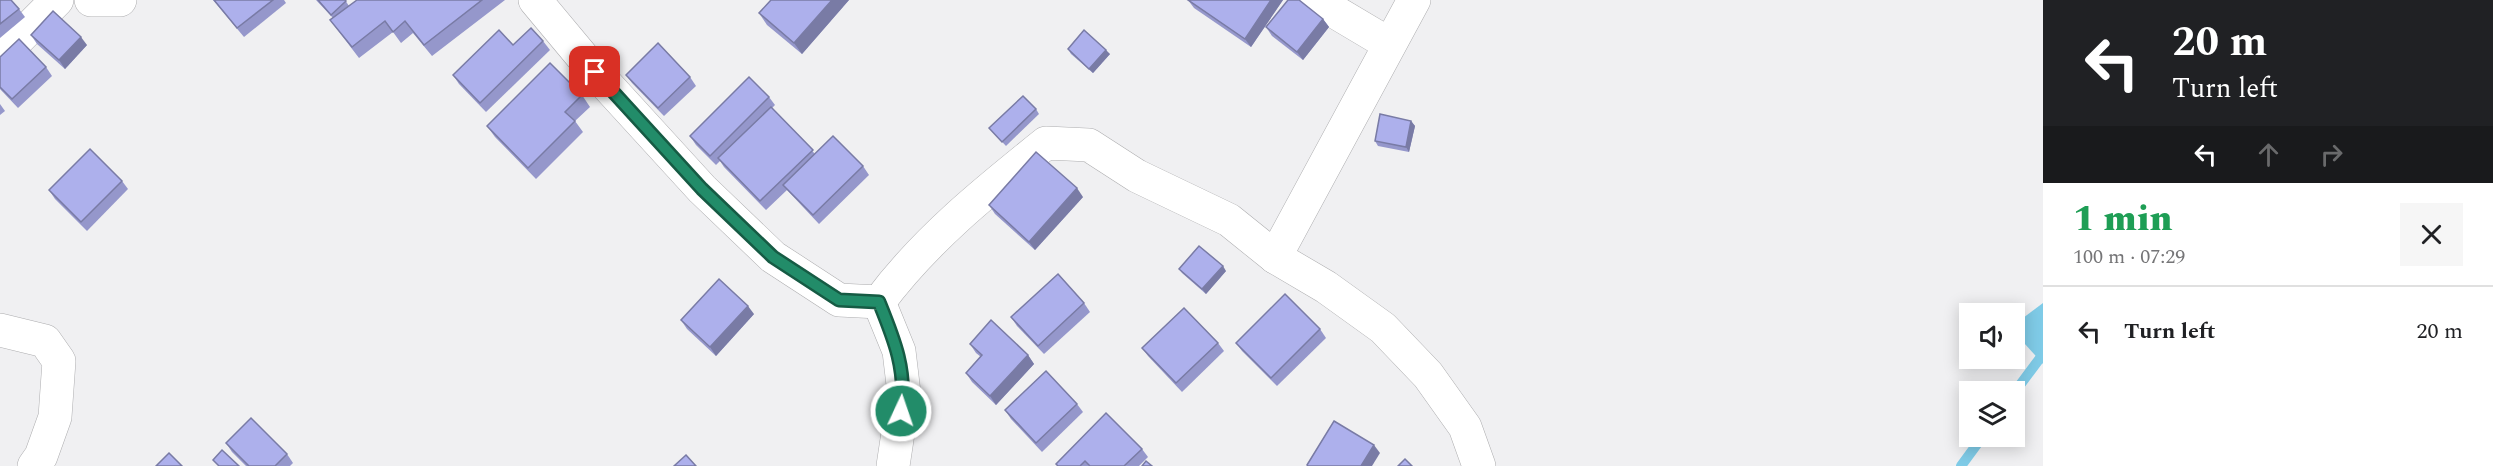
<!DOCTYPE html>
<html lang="en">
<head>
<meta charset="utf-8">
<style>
  body { margin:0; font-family:Spectral,serif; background:#f6f6f6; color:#202124; height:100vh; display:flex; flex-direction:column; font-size:22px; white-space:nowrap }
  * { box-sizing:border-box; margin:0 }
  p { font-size:20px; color:#757577 }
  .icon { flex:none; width:33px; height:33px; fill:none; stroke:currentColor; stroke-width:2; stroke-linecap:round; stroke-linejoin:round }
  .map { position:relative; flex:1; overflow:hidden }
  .sheet { display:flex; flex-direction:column; background:#fff; width:450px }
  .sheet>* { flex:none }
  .guide { background:#202124; color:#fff; overflow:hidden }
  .buttons { position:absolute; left:1959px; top:303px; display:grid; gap:12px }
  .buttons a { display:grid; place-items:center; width:66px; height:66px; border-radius:0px; background:#fff; box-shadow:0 3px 15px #0003; font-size:30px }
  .pin { position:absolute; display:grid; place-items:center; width:51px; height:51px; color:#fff; margin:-26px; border-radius:12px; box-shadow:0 3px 9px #0006 }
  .me { position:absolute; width:66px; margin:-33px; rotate:3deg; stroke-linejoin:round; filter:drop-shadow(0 0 4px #0008) }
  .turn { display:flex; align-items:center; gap:21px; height:126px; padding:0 30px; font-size:27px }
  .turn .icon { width:78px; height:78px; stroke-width:2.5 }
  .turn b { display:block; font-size:42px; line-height:51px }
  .lanes { display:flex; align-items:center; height:57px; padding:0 30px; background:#0003; justify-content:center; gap:30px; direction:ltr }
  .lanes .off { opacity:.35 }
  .round { display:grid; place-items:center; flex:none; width:63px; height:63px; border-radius:0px; background:#f6f6f6 }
  .summary { display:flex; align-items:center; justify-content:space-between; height:102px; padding:0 30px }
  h1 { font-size:36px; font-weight:800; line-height:45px; color:#1e9e55 }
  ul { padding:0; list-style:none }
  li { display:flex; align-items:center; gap:18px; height:90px; padding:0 30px; border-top:2px solid #e0e0e0 }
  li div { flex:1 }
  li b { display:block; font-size:22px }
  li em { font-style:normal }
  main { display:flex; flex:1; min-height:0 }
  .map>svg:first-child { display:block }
  .water { fill:#7fcbe7 }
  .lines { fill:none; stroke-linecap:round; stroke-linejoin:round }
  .stream { stroke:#7fcbe7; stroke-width:10 }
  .minor-casing { stroke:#adadaf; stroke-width:34 }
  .tertiary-casing { stroke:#adadaf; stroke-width:34 }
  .minor { stroke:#fff; stroke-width:33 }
  .tertiary { stroke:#fff; stroke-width:33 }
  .wall { fill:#9597cb }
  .shaded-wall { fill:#797ba5 }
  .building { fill:#adb0ec; stroke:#797ba5; stroke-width:1.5 }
  .route-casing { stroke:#165b44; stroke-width:15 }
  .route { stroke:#228c69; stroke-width:10 }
</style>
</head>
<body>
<main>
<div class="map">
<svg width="2043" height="466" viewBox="0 0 2043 466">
  <rect width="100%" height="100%" fill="#f0f0f2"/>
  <polygon class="water" points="2043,303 2043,364 2014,332 2015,324"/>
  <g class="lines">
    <g class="stream">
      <polyline points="2014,393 2043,354"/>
      <polyline points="1961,466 1983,436"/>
    </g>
    <defs>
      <g id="minor">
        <polyline points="1315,0 1389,44"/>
        <polyline points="0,57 57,0"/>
        <polyline points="1275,257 1414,0"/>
        <polyline points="879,302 899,351 904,393 893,466"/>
        <polyline points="0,330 45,341 59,361 55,417 41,456 34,466"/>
      </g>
      <g id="tertiary">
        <polyline points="91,0 120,0"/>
        <path d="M535,0l60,72 107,117 71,68 66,43 40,2c46,-62 107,-111 167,-159l43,2 48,31 92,44 46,37 51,30 57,41 45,47 37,52 14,39"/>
      </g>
    </defs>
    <use href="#minor" class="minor-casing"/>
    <use href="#tertiary" class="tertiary-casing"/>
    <use href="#minor" class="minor"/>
    <use href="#tertiary" class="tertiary"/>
  </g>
  <g class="wall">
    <polygon points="0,0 19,9 25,17 0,38"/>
    <polygon points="213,0 284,0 286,3 244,37"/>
    <polygon points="316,0 345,0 349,6 366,0 505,0 432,56 413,33 401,43 393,32 359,58 330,20 333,18"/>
    <polygon points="771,0 849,0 802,54 767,25 759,13"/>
    <polygon points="1188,0 1283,0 1251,47 1194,8"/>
    <polygon points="1323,19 1329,27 1303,60 1272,36 1266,27"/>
    <polygon points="31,35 87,45 65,69 37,44"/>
    <polygon points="543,41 550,50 486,112 459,84 453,75 513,45"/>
    <polygon points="1068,49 1110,54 1093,73 1071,54"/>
    <polygon points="0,57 46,67 52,76 18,108 0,89"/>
    <polygon points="626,75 690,77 696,86 664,116 632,83"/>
    <polygon points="582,95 590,107 575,121 583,132 536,179 495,137 487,126"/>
    <polygon points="769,97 775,105 772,108 815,154 863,166 869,175 819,224 787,190 766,210 724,167 720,161 716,165 696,145 690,136"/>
    <polygon points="0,104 5,111 0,115"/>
    <polygon points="1036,109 1039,114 1006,146 989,128"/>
    <polygon points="1411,121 1415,126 1409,152 1378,146 1375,141"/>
    <polygon points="122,181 128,189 87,231 55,199 49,190"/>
    <polygon points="1083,197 1035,250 995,214 989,205"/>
    <polygon points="1179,269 1226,271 1206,294 1182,273"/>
    <polygon points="1084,303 1090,312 1044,354 1017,326 1011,317"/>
    <polygon points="754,314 716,356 687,329 681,320"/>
    <polygon points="1320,329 1326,338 1277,386 1242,351 1236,343"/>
    <polygon points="1218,343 1224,351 1182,392 1148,356 1142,348"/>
    <polygon points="970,344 1028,355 1034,364 996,405 972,382 966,373 981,357 976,353"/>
    <polygon points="1077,404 1083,412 1042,452 1011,419 1005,410"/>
    <polygon points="226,443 287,454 293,463 290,466 246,466 232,452"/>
    <polygon points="1142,449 1148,457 1139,466 1057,466"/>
  </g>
  <g class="shaded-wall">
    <polygon points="832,0 849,0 802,54 794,43"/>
    <polygon points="1271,0 1283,0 1251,47 1245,39"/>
    <polygon points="1323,19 1329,27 1303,60 1297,52"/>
    <polygon points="81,37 87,45 65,69 59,60"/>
    <polygon points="1106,50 1110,54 1093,73 1089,69"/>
    <polygon points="1411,121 1415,126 1409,152 1406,147"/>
    <polygon points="1077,188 1083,197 1035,250 1029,242"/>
    <polygon points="1223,266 1226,271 1206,294 1202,289"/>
    <polygon points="748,306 754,314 716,356 710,347"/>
    <polygon points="1028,355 1034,364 996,405 990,396"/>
    <polygon points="1374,445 1380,453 1372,466 1361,466"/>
  </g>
  <g class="building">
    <polygon points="0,0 11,0 19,9 0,24"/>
    <polygon points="214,0 273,0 237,28"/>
    <polygon points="318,0 345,0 346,1 331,15"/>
    <polygon points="357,0 482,0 424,45 405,21 393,32 385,21 352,47 330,20"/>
    <polygon points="771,0 832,0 794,43 759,13"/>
    <polygon points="1188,0 1271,0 1245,39"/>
    <polygon points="1288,0 1299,0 1323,19 1297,52 1266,27"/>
    <polygon points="53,11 81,37 59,60 31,35"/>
    <polygon points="531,28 543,41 480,103 453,75 499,30 513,45"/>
    <polygon points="1084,30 1106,50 1089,69 1068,49"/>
    <polygon points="19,39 46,67 12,99 0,87 0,57"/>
    <polygon points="658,43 690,77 658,108 626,75"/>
    <polygon points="550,63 582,95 565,112 575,121 528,168 487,126"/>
    <polygon points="749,77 769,97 710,156 690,136"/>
    <polygon points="1023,96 1036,109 1002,142 989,128"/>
    <polygon points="771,107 813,150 760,201 718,158"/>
    <polygon points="1380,114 1411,121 1406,147 1375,141"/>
    <polygon points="833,136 863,166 813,215 783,185"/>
    <polygon points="90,149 122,181 81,222 49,190"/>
    <polygon points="1036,152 1077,188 1029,242 989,205"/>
    <polygon points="1199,246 1223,266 1202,289 1179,269"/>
    <polygon points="1058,274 1084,303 1038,346 1011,317"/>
    <polygon points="719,279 748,306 710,347 681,320"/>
    <polygon points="1285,294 1320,329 1271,378 1236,343"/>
    <polygon points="1184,308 1218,343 1176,383 1142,348"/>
    <polygon points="991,320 1028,355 990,396 966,373 982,355 970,344"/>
    <polygon points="1046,371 1077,404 1036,443 1005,410"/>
    <polygon points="1106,413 1142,449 1124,466 1090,466 1085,461 1080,466 1058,466 1056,464"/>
    <polygon points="251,418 287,454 275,466 249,466 226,443"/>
    <polygon points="1334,421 1374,445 1361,466 1308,466 1307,465"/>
    <polygon points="222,450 239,466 219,466 213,460"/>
    <polygon points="169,453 182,466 156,466"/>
    <polygon points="686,455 696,466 674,466"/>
    <polygon points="1405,459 1412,466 1398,466"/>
    <polygon points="1146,461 1152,466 1142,466"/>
  </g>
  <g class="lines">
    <defs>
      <path id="route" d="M595,72l107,117 71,68 66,43 40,2c15,37 28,68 22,109"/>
    </defs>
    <use href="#route" class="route-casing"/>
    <use href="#route" class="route"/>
  </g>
</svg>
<div class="buttons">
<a><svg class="icon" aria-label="sound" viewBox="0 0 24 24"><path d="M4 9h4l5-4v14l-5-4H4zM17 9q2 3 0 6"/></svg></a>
<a><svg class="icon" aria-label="layers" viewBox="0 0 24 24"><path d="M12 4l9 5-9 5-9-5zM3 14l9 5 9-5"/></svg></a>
</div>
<div class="pin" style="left:595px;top:72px;background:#d93025"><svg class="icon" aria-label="arrive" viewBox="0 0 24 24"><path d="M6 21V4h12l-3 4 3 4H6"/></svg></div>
<svg class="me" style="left:901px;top:411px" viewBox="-20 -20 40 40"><circle r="17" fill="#228c69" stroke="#fff" stroke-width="3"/><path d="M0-11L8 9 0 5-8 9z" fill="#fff"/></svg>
</div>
<section class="sheet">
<div class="guide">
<div class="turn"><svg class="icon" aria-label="left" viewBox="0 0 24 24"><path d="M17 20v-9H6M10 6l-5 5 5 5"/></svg><div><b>20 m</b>Turn left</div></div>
<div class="lanes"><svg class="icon" aria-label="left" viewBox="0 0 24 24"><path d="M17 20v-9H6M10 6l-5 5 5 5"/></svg><svg class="icon off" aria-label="ahead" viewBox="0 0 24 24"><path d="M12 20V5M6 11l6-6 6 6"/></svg><svg class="icon off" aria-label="right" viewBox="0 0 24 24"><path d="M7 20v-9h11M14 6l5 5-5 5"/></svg></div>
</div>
<div class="summary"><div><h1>1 min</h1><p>100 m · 07:29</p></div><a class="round"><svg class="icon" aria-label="close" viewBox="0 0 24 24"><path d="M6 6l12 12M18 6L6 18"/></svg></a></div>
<ul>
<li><svg class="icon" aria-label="left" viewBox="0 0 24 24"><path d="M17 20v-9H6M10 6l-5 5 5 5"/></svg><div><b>Turn left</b></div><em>20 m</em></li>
</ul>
</section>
</main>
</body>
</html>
